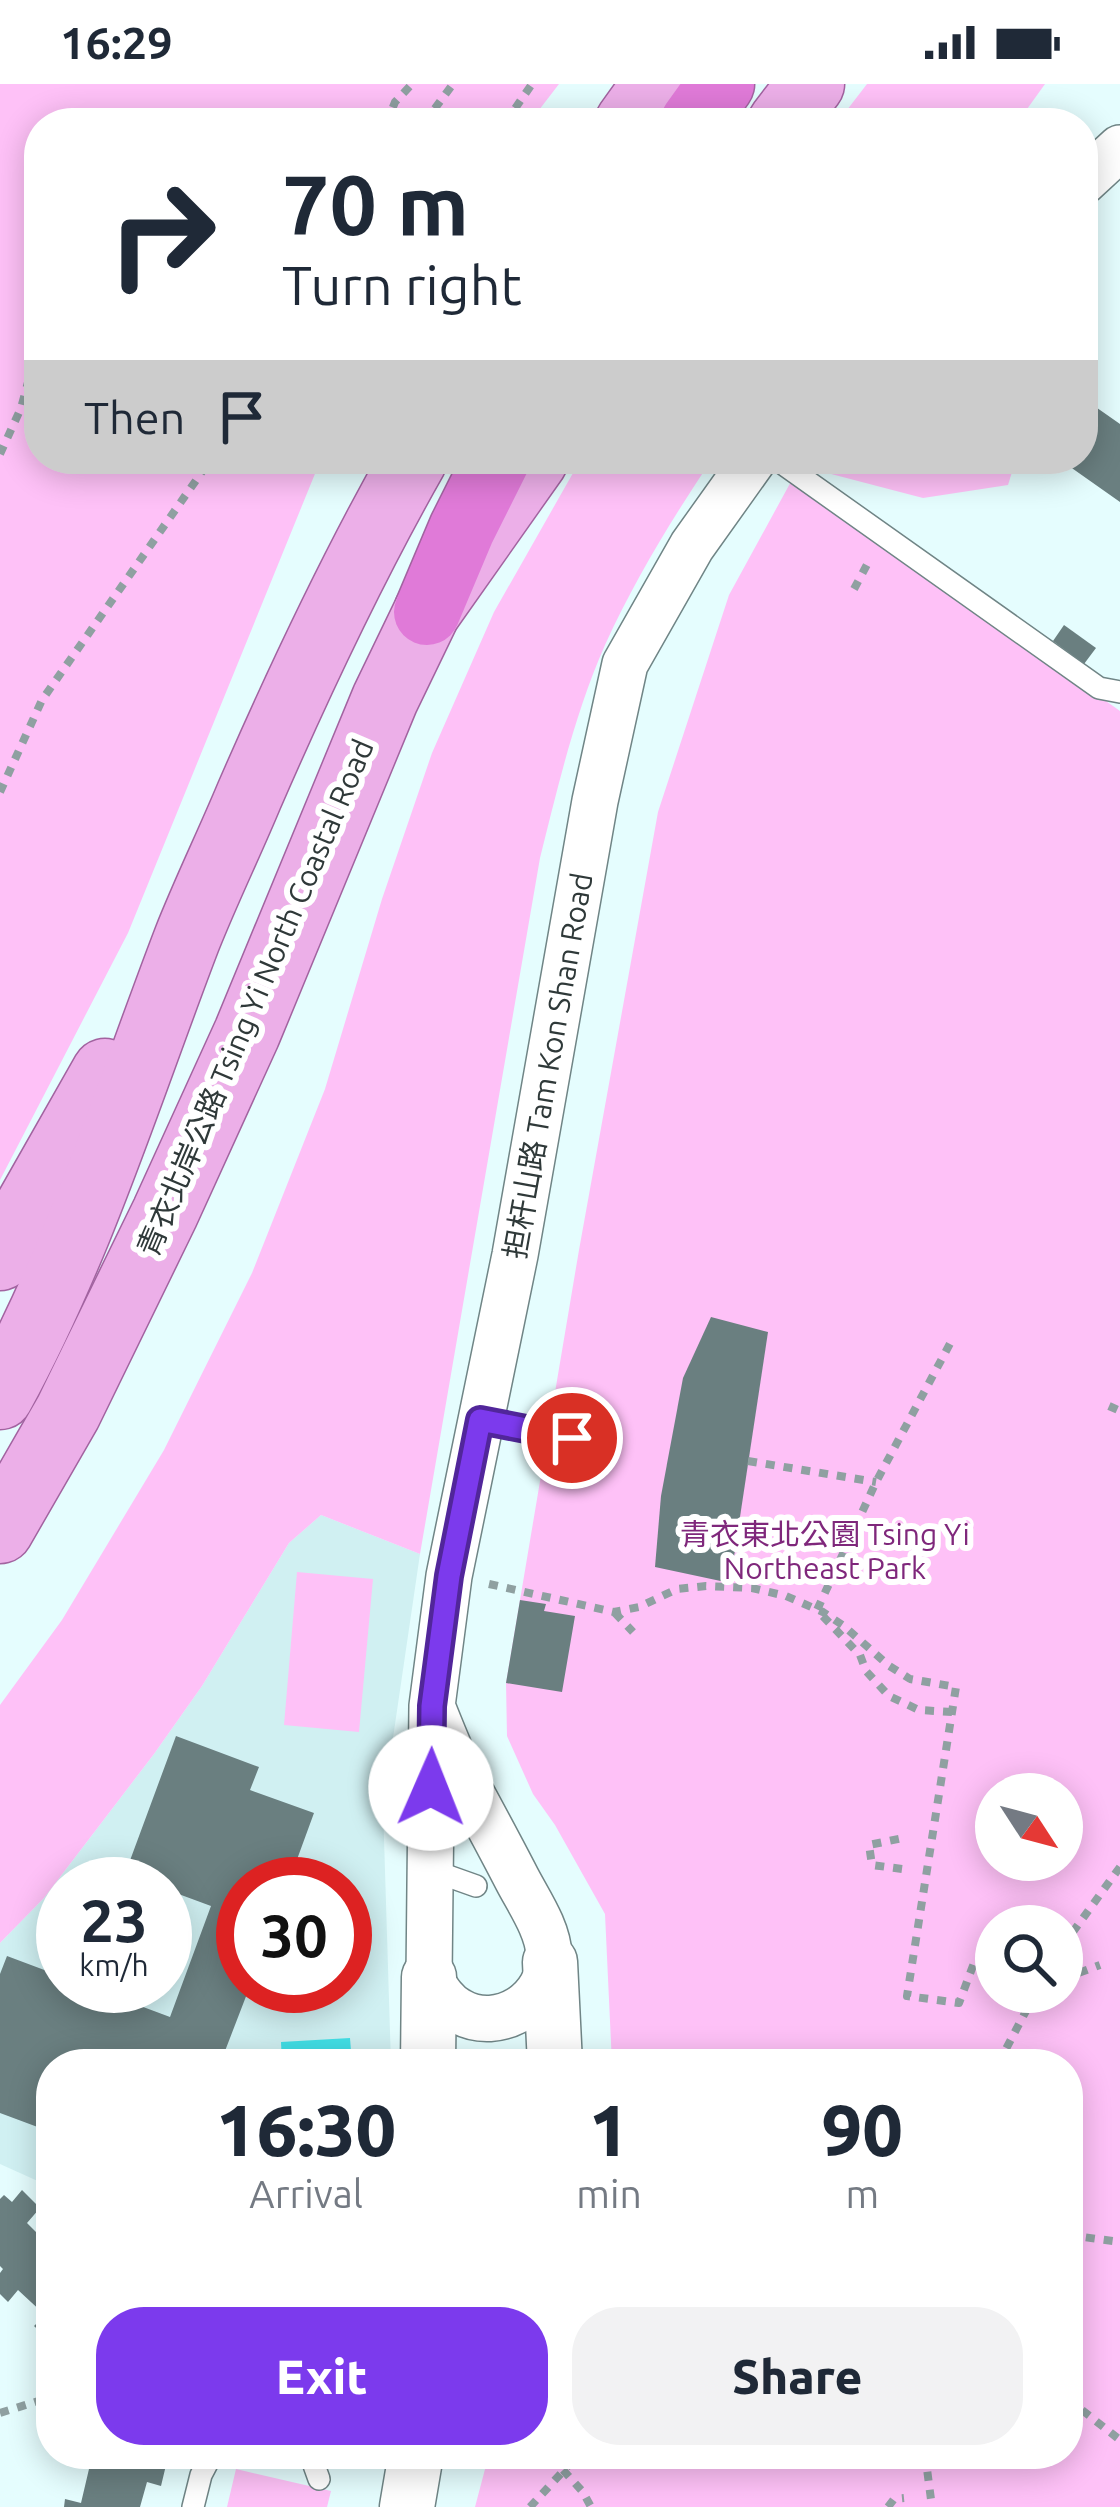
<!DOCTYPE html>
<html lang="en">
<head>
<meta charset="utf-8">
<style>
  body { margin:0; font-family:Ubuntu,"Noto Sans TC",sans-serif; background:#f2f2f3; color:#1f2937; height:100vh; display:flex; flex-direction:column; font-size:45px; white-space:nowrap }
  * { box-sizing:border-box; margin:0 }
  p { font-size:39px; color:#747a83 }
  .icon { flex:none; width:66px; height:66px; fill:none; stroke:currentColor; stroke-width:2; stroke-linecap:round; stroke-linejoin:round }
  .map { position:relative; flex:1; overflow:hidden }
  .sheet { position:absolute; left:36px; top:1965px; width:1047px; height:420px; display:flex; flex-direction:column; background:#fff; border-radius:48px; box-shadow:0 6px 30px #0003 }
  .sheet>* { flex:none }
  .guide { position:absolute; left:24px; top:24px; width:1074px; height:366px; border-radius:48px; box-shadow:0 6px 30px #0003; background:#fff; color:#1f2937; overflow:hidden }
  .needle { width:78px; rotate:126deg }
  .controls { position:absolute; left:975px; top:1689px; display:grid; gap:24px }
  .controls a { display:grid; place-items:center; width:108px; height:108px; border-radius:50%; background:#fff; box-shadow:0 6px 30px #0003; font-size:60px }
  .speed { position:absolute; left:36px; top:1773px; display:flex; gap:24px; font-size:60px; font-weight:700; text-align:center }
  .speed>* { display:grid; place-content:center; width:156px; height:156px; border-radius:50%; background:#fff; box-shadow:0 6px 30px #0003; line-height:1 }
  .speed small { font-size:30px; font-weight:400 }
  .speed .limit { border:18px solid #d22; background:#fff; color:#111 }
  .pin { position:absolute; display:grid; place-items:center; width:102px; height:102px; color:#fff; margin:-51px; border:6px solid #fff; border-radius:50%; box-shadow:0 3px 12px #0007 }
  .me { position:absolute; width:132px; margin:-66px; rotate:1deg; stroke-linejoin:round; filter:drop-shadow(0 0 9px #0008) }
  .turn { display:flex; align-items:center; gap:42px; height:252px; padding:0 60px; font-size:54px }
  .turn .icon { width:156px; height:156px; stroke-width:2.5 }
  .turn b { display:block; font-size:84px; line-height:102px }
  .then { display:flex; align-items:center; height:114px; padding:0 60px; background:#0003; gap:24px; font-size:45px }
  .eta { display:flex; justify-content:space-evenly; align-items:center; height:204px; text-align:center }
  .eta b { font-size:72px; font-weight:800; line-height:84px }
  .action { display:flex; gap:24px; margin-top:auto; padding:24px 60px }
  .action a { flex:1; height:138px; border-radius:48px; background:#7c3aed; color:#fff; font-size:48px; font-weight:800; line-height:138px; text-align:center }
  .action a+a { background:#f2f2f3; color:#1f2937 }
  .status { display:flex; justify-content:space-between; align-items:center; height:84px; padding:0 60px; background:#fff; direction:ltr }
  .status svg { height:33px; fill:currentColor }
  .map>svg:first-child { display:block }
  .built { fill:#d0f0f2; fill-rule:evenodd }
  .green { fill:#fec1f7; fill-rule:evenodd }
  .water { fill:#42e0e7 }
  .building { fill:#6a7f80 }
  .lines { fill:none; stroke-linecap:round; stroke-linejoin:round }
  .service-casing { stroke:#708586; stroke-width:24 }
  .minor-casing { stroke:#708586; stroke-width:48 }
  .tertiary-casing { stroke:#708586; stroke-width:57 }
  .primary-casing { stroke:#a263a0; stroke-width:69 }
  .motorway-casing { stroke:#a263a0; stroke-width:69 }
  .path { stroke:#8fa0a1; stroke-width:8; stroke-dasharray:9 9; stroke-linecap:butt }
  .service { stroke:#fff; stroke-width:21 }
  .minor { stroke:#fff; stroke-width:45 }
  .tertiary { stroke:#fff; stroke-width:54 }
  .primary { stroke:#ecafe8; stroke-width:66 }
  .motorway { stroke:#e07ad8; stroke-width:66 }
  .route-casing { stroke:#51269a; stroke-width:30 }
  .route { stroke:#7c3aed; stroke-width:21 }
  .labels { text-anchor:middle; stroke-width:12; stroke-linejoin:round; paint-order:stroke }
  .street-label { font-size:30px; fill:#2f3939; stroke:#fff }
  .park-label { font-size:30px; fill:#7f277b; stroke:#fff }
</style>
</head>
<body>
<div class="status"><b>16:29</b><svg viewBox="0 0 49 12"><path d="M0 12V9h3v3zM5 12V6h3v6zM10 12V3h3v9zM15 12V0h3v12zM26 1h20v11H26zM47 4h2v5h-2z"/></svg></div>
<div class="map">
<svg width="1120" height="2423" viewBox="0 0 1120 2423">
  <rect width="100%" height="100%" fill="#e5fdfe"/>
  <path class="built" d="M321,1431l99,39 -37,252 8,258h-340v123l-51,-23v-221l44,-45 110,-144 48,-68 87,-143zM63,1800h102v102h-102zM243,1800h102v102h-102z"/>
  <g class="green">
    <polygon points="0,0 559,0 529,39 39,39 39,375 321,375 128,849 0,1096"/>
    <polygon points="867,0 1045,0 1017,39 837,39"/>
    <path d="M581,375h131c-40,60 -77,120 -107,186 -30,68 -47,141 -65,213l-120,696 -99,-39 -32,28 -87,143 -48,68 -110,144 -44,45v-238l62,-85 102,-170 88,-177 73,-184 57,-190 50,-146 62,-141z"/>
    <polygon points="822,375 1016,375 1008,401 923,414 812,385"/>
    <path d="M793,394l327,233v1796h-645l14,-53h579v-390h-456l-7,-150 -50,-89 -22,-31 -26,-58 -1,-53 73,-433 79,-438 71,-217zM996,1710h66v66h-66zM996,1842h66v66h-66z"/>
    <polygon points="297,1488 373,1495 359,1648 284,1641"/>
    <polygon points="236,2385 331,2407 327,2423 227,2423"/>
  </g>
  <polygon class="water" points="350,1954 352,1980 282,1980 281,1958"/>
  <g class="building">
    <polygon points="1090,319 1120,340 1120,418 1059,375 1083,375 1083,330"/>
    <polygon points="1064,541 1096,564 1084,580 1053,557"/>
    <polygon points="711,1233 768,1248 730,1499 655,1483 661,1412 683,1294"/>
    <polygon points="520,1516 546,1520 544,1527 575,1532 562,1608 506,1599"/>
    <polygon points="176,1652 259,1683 250,1706 314,1729 288,1800 243,1800 243,1902 250,1902 220,1980 51,1980 51,2048 0,2029 0,1890 7,1872 63,1893 63,1902 87,1902 170,1933 211,1822 165,1805 165,1800 152,1800 125,1790"/>
    <polygon points="22,2106 40,2124 27,2139 37,2149 51,2133 51,2258 34,2242 45,2231 18,2206 8,2218 0,2210 0,2189 3,2185 0,2182 0,2115 4,2111 12,2118"/>
    <polygon points="77,2370 149,2370 148,2373 167,2377 161,2402 147,2398 140,2423 64,2423 65,2415 81,2419 89,2385 74,2381"/>
  </g>
  <g class="lines">
    <defs>
      <g id="service">
        <polyline points="776,375 1099,604 1120,608"/>
        <polyline points="480,1336 602,1360"/>
        <polyline points="431,1786 476,1802"/>
        <polyline points="310,2370 319,2395"/>
        <polyline points="193,2423 201,2391 212,2370"/>
      </g>
      <g id="minor">
        <polyline points="1083,98 1120,64"/>
        <path d="M432,1622c9,23 18,46 29,68 19,35 38,70 56,105 12,23 31,50 32,76 2,46 -50,79 -90,56 -14,-7 -22,-21 -30,-34l3,-271 17,-130 66,-321 80,-454 30,-137 67,-118 62,-87"/>
      </g>
      <g id="tertiary">
        <polyline points="550,1878 555,1980"/>
        <polyline points="428,1980 429,1893"/>
        <polyline points="407,2423 416,2370"/>
      </g>
      <g id="primary">
        <polyline points="628,39 656,0"/>
        <polyline points="781,39 811,0"/>
        <polyline points="0,1173 105,988"/>
        <path d="M0,1312c80,-146 128,-303 187,-457 19,-48 42,-95 62,-143 50,-115 103,-228 165,-337"/>
        <polyline points="0,1446 68,1328 165,1129 247,949 385,615 427,528 535,375"/>
      </g>
      <g id="motorway">
        <polyline points="693,39 721,0"/>
        <polyline points="427,528 462,445 497,375"/>
      </g>
    </defs>
    <use href="#service" class="service-casing"/>
    <use href="#minor" class="minor-casing"/>
    <use href="#tertiary" class="tertiary-casing"/>
    <use href="#primary" class="primary-casing"/>
    <use href="#motorway" class="motorway-casing"/>
    <g class="path">
      <polyline points="398,39 391,28 395,18 412,0"/>
      <polyline points="424,39 453,0"/>
      <polyline points="505,39 532,0"/>
      <polyline points="0,370 21,324 39,258"/>
      <polyline points="854,505 870,475"/>
      <polyline points="0,708 42,616 211,375"/>
      <polyline points="1109,1322 1120,1327"/>
      <polyline points="748,1377 876,1398"/>
      <polyline points="489,1500 614,1528 639,1523 677,1505 706,1502 752,1504 786,1512 823,1528 844,1542 888,1581 910,1595 956,1603 907,1912 959,1919 974,1879 996,1887"/>
      <polyline points="615,1529 633,1548"/>
      <polyline points="952,1628 919,1626 889,1612 866,1587 860,1571 817,1526 876,1398 953,1254"/>
      <polyline points="902,1785 872,1781 869,1761 903,1754"/>
      <polyline points="1062,1863 1120,1783"/>
      <polyline points="1062,1895 1100,1881"/>
      <path d="M835,1980c34,-11 67,-13 101,0"/>
      <polyline points="998,1980 1036,1908"/>
      <polyline points="1068,2151 1120,2158"/>
      <polyline points="1068,2315 1120,2356"/>
      <polyline points="0,2329 51,2313"/>
      <polyline points="925,2370 932,2423"/>
      <polyline points="563,2386 583,2408 591,2423"/>
      <polyline points="530,2423 579,2370"/>
      <polyline points="888,2423 894,2415 904,2414"/>
    </g>
    <use href="#service" class="service"/>
    <use href="#minor" class="minor"/>
    <use href="#tertiary" class="tertiary"/>
    <use href="#primary" class="primary"/>
    <use href="#motorway" class="motorway"/>
  </g>
  <g class="lines">
    <defs>
      <polyline id="route" points="431,1704 432,1622 449,1492 480,1336 572,1354"/>
    </defs>
    <use href="#route" class="route-casing"/>
    <use href="#route" class="route"/>
  </g>
  <g class="labels">
    <g class="street-label">
      <text transform="translate(256 914) rotate(-67)" y="10">青衣北岸公路 Tsing Yi North Coastal Road</text>
      <text transform="translate(549 982) rotate(-80)" y="10">担杆山路 Tam Kon Shan Road</text>
    </g>
    <g class="park-label">
      <text x="825" y="1461">青衣東北公園 Tsing Yi<tspan x="825" dy="34">Northeast Park</tspan></text>
    </g>
  </g>
</svg>
<div class="controls">
<a><svg class="needle" viewBox="-14 -14 28 28"><path d="M0-13l5 13h-10z" fill="#e53935"/><path d="M0 13l5-13h-10z" fill="#747a83"/></svg></a>
<a><svg class="icon" aria-label="search" viewBox="0 0 24 24"><circle cx="10" cy="10" r="6"/><path d="M15 15l6 6"/></svg></a>
</div>
<div class="speed"><div>23<small>km/h</small></div><div class="limit">30</div></div>
<div class="pin" style="left:572px;top:1354px;background:#d93025"><svg class="icon" aria-label="arrive" viewBox="0 0 24 24"><path d="M6 21V4h12l-3 4 3 4H6"/></svg></div>
<svg class="me" style="left:431px;top:1704px" viewBox="-20 -20 40 40"><circle r="19" fill="#fff"/><path d="M0-13L10 11 0 6-10 11z" fill="#7c3aed"/></svg>
<div class="guide">
<div class="turn"><svg class="icon" aria-label="right" viewBox="0 0 24 24"><path d="M7 20v-9h11M14 6l5 5-5 5"/></svg><div><b>70 m</b>Turn right</div></div>
<div class="then">Then<svg class="icon" aria-label="arrive" viewBox="0 0 24 24"><path d="M6 21V4h12l-3 4 3 4H6"/></svg></div>
</div>
<section class="sheet">
<div class="eta">
<div><b>16:30</b><p>Arrival</p></div>
<div><b>1</b><p>min</p></div>
<div><b>90</b><p>m</p></div>
</div>
<div class="action"><a>Exit</a><a>Share</a></div>
</section>
</div>
</body>
</html>
